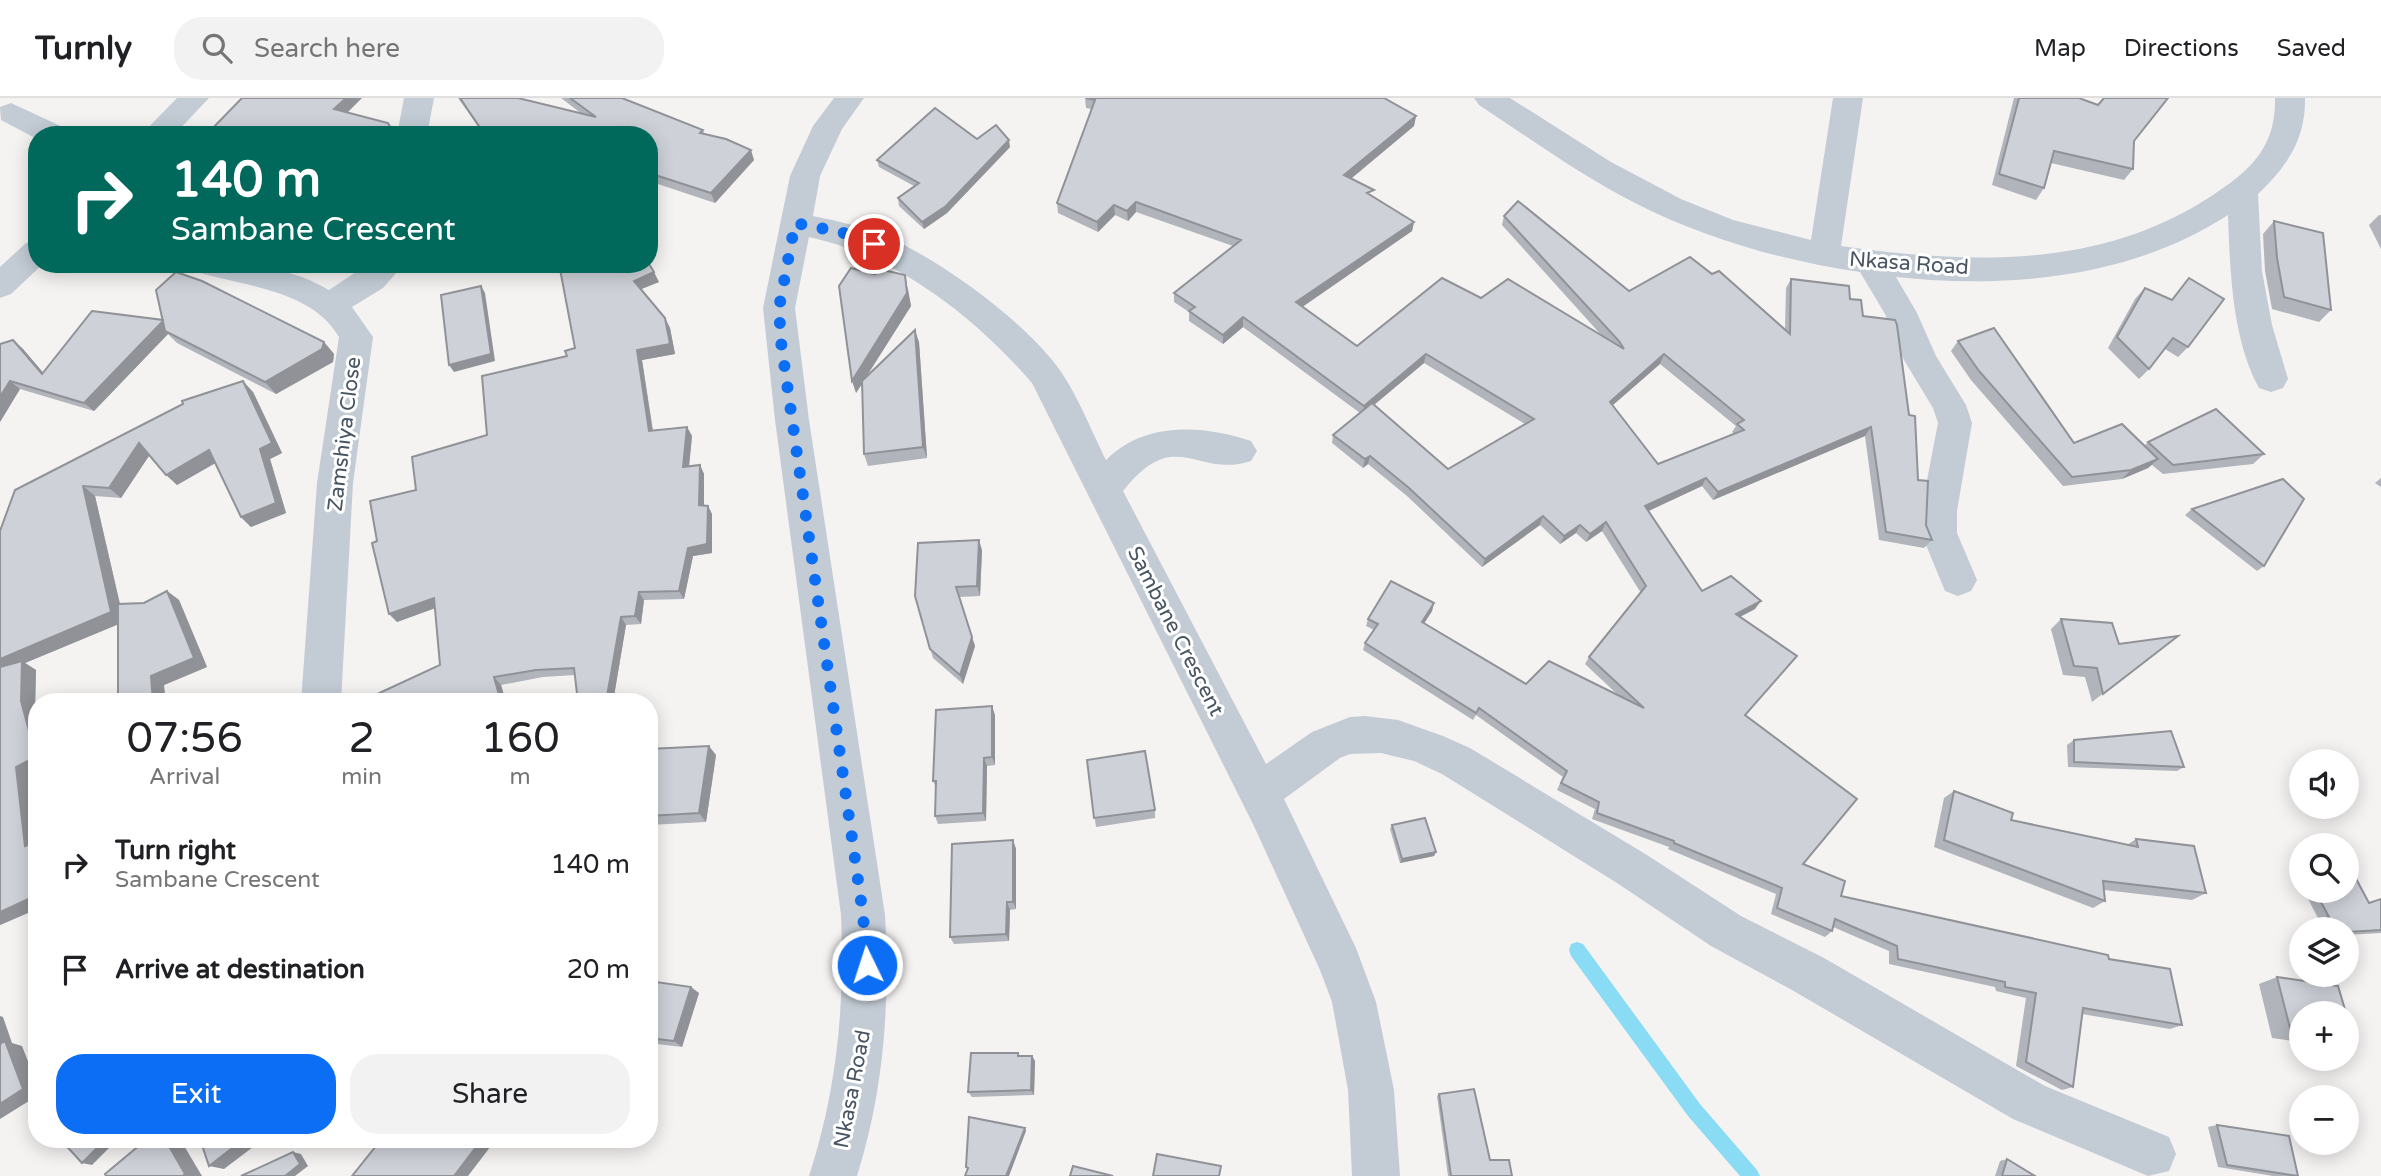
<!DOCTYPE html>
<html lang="en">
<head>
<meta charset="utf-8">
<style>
  body { margin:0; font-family:"Varela Round",sans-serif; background:#f2f2f2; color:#202124; height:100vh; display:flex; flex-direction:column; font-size:26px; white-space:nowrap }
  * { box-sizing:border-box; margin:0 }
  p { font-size:23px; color:#757577 }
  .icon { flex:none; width:38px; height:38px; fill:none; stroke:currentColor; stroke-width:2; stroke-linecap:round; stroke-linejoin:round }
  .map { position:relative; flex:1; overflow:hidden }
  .panel { position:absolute; left:28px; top:595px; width:630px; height:455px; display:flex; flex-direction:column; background:#fff; border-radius:28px; box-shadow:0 4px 18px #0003 }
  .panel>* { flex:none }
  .top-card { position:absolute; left:28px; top:28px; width:630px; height:147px; border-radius:28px; box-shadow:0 4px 18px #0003; background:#00695c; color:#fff; overflow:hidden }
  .fabs { position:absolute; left:2289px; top:651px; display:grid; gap:14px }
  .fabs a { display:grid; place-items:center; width:70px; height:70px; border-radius:50%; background:#fff; box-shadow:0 4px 18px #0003; font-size:35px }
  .pin { position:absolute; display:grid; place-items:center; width:60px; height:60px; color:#fff; margin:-30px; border:4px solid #fff; border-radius:50%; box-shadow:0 2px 7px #0007 }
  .me { position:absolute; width:77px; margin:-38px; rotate:356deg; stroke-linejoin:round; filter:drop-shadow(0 0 5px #0008) }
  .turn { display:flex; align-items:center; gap:24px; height:147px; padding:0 28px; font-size:32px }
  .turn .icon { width:91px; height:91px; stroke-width:2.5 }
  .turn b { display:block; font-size:49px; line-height:60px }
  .eta { display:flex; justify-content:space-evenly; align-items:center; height:119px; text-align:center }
  .eta b { font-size:42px; font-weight:600; line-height:49px }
  .action { display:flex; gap:14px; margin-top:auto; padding:14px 28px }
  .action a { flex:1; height:80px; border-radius:28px; background:#0c6ef5; color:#fff; font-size:28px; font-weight:600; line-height:80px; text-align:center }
  .action a+a { background:#f2f2f2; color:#202124 }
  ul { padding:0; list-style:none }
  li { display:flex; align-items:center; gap:21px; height:105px; padding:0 28px }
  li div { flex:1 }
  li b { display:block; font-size:26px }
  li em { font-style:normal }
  header { display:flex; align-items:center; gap:42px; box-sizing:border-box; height:98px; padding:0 35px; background:#fff; border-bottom:2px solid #e0e0e0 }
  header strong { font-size:33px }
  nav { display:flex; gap:38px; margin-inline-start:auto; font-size:24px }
  .search { width:490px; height:63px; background:#f2f2f2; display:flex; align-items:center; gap:18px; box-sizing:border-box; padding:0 24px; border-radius:28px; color:#757577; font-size:26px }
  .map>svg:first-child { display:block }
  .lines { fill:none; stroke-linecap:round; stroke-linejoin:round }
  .stream { fill:#89dcf4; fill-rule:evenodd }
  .minor { fill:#c3ccd5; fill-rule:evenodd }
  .wall { fill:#b1b4ba; fill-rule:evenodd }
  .shaded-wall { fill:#909297 }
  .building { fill:#ced1d8; stroke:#909297; stroke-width:2; fill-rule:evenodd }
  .route { stroke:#0c6ef5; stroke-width:12; stroke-dasharray:0 21.6 }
  .labels { text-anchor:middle; stroke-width:6; stroke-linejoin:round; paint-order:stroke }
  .street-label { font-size:21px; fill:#485562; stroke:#fff }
</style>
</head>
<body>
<header>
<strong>Turnly</strong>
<div class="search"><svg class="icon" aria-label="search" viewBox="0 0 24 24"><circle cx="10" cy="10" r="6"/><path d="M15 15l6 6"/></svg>Search here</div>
<nav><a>Map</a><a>Directions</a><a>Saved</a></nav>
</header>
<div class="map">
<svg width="2381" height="1078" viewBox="0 0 2381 1078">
  <rect width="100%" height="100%" fill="#f5f2f2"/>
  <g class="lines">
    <polygon class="stream" points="1577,844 1583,846 1700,1006 1757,1072 1760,1078 1740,1078 1688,1018 1571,858 1569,852 1571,846"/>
    <g class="minor">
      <polygon points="177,0 209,0 174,37 141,37"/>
      <polygon points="404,0 434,0 427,37 397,37"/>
      <path d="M834,0h30l-22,31 -22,47 -7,40c24,5 49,10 72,20 54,23 135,82 171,129 20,26 35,65 50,95 39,-39 96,-35 145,-19l6,10 -6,10c-55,18 -75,-37 -128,30l143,273 46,-32 38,-15 15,-1 33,4 45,16 27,12 177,107 94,61 83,42 221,128 124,51 7,17 -7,17 -21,5 -135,-57 -221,-129 -81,-44 -94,-63 -175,-109 -28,-13 -33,-8 -31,1 -10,4 -56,41 72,149 20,54 18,88 6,86h-48l-4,-86 -16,-88 -12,-32 -67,-146 -221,-441c-58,-67 -135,-127 -223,-146l-14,71 14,112 76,495c5,90 -1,175 -28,261h-48c28,-86 36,-171 32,-261l-66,-495 -12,-112 27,-132 23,-50z"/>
      <path d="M1474,0h36l101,64 70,37 52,21 78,20 22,-142h30l-22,148c129,18 259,24 372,-51 38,-25 63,-48 62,-97h30c1,40 -18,69 -47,96l4,77 10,54 16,54 -5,9 -12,4 -12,-4c-27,-49 -29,-118 -31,-173 -97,63 -219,74 -332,62l21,36 19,43 30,49 6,18 -15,88v22l20,47 -6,11 -13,5 -13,-5 -24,-58v-22l17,-88 -5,-15 -29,-48 -19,-46 -25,-42c-76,-11 -154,-33 -223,-68 -56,-28 -106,-65 -158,-99z"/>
      <polygon points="11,5 65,30 69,37 37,37 37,41 1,22 0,9"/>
      <polygon points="37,142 37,166 43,166 11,196 0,200 0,169 26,145"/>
      <path d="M192,166c49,0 93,0 137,26l39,-26h36l-21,24 -31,19 21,30 -20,146 -12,219h-40l16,-219 22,-146c-27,-47 -95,-51 -142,-65z"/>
    </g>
  </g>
  <g class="wall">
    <polygon points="458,0 518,0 582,16 561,0 623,0 703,32 704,36 754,62 715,105 649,83 649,37 484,37"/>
    <path d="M1085,0l331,18 -2,10 -63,53 22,17 41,26 -2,9 -110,76 55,39 124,-48 122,39 -101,-112 2,-9 125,75 83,-17 73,56 1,-42 5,-9 59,20 13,17 55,164 8,45 6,15 -8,8 -45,-8 -14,-104 -152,64 -11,-14 -54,25 54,80 53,18 -15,8 5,99 58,148 38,32 268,63 73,66 -12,4 -88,-15 -9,73 -11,3 -46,-24 10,-68 -30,-7 -1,-4 -106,-23v-13l-56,-24 -1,4 -7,6 -54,-23 5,-20 -108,-45 1,-2 -77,-28 3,-10 -38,-19 6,-13 -87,-62 -3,5 -110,-70 2,-7 9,-13 -8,-4 2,-7 66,-16 -2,8 -8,12 102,61 92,11 -33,-31 4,-7 52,-64 -39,-62 -16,11 -10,-9 -16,11 -20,-19 -58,42 -75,-71 -39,-32 -5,4 -31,-25 1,-8 27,-22 -117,-86 -20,17 -34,-23v-9l-15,-10v-9l59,-47 -97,-34 -8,9 -13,-6 -17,17 -40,-19 -1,-10 35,-94 -6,-1zM1424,265l101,61 -77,45 -74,-64zM1660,266l76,62 -4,6 2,2 -76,30 -45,-59z"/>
    <polygon points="2014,0 2079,0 2134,44 2133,71 2124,82 2051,65 2044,90 2036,102 1992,87"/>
    <polygon points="977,41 1010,49 947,115 924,131 899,108 898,100 914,88 879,69 877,62"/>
    <polygon points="2379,117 2381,117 2381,151 2369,127"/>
    <polygon points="2274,123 2331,212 2319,224 2272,211 2265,173 2263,136"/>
    <polygon points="559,166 659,184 641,191 665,220 670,230 675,256 642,262 653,332 687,329 692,338 689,369 700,367 704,376 704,408 708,408 712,416 712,455 693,458 684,501 644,502 641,526 626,527 613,604 578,604 575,577 543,579 501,587 506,604 360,604 440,567 435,510 397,524 377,443 416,392 487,337 575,250"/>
    <polygon points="875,176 908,191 911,208 866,279 919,244 927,360 868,368 864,356 862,286 856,295"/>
    <polygon points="2189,180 2188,249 2178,259 2165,251 2149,271 2139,281 2108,250 2135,201 2145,190 2171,202"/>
    <polygon points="92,213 324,244 334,256 333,264 276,296 177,245 168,236 94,313 20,291 0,324 13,242 23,251 43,275"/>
    <polygon points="1958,243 2074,345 2144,348 2148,344 2264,356 2253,366 2163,376 2152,367 2148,370 2122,381 2063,388 1971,282 1951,253"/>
    <polygon points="253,294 282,355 270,361 286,415 251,429 241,419 215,365 177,387 149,357 121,400 95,398 120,506 144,505 167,493 179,502 207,569 164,587 118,526 25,565 36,572 35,612 31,677 37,811 0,827 0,433"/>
    <polygon points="2381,380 2381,389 2375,385"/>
    <polygon points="2192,411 2264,468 2257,473 2185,417"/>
    <polygon points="982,452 980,498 959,499 975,548 963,586 933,560 915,498"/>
    <polygon points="2061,521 2119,546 2178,538 2092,604 2085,579 2063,577 2051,531"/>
    <polygon points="995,617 995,667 987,668 986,723 938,726 935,718 936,689 933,683"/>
    <polygon points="2074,642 2184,669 2177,673 2068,669 2067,647"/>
    <polygon points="649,651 716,657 706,724 649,727"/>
    <polygon points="1087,662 1155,712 1155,720 1096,729"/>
    <polygon points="1954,693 2011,722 2127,747 2136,741 2206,795 2192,802 2104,792 2105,803 2093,810 1934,749 1944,700"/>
    <polygon points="1392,727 1436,754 1434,758 1400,765 1390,731"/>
    <polygon points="1013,742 1016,751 1016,811 1010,812 1009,843 954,846 950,839"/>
    <polygon points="2304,793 2347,793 2369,805 2381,801 2381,835 2347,837 2347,831 2301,831 2301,840 2299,830 2319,822"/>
    <polygon points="2277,879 2301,915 2301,944 2272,940 2259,886"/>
    <polygon points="649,883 699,895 682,949 649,945"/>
    <polygon points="1032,958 1035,963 1034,997 972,999 968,994"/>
    <polygon points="1439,996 1490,1062 1512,1078 1448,1078 1437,998"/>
    <polygon points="2217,1027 2298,1078 2273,1078 2218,1069 2208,1029"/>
    <polygon points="2007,1061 2035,1078 1995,1078 2000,1063"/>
  </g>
  <g class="shaded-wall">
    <polygon points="346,0 362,0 341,21 334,11"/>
    <polygon points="1416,18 1414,28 1343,87 1344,77"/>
    <polygon points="1009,42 1010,49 947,115 924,131 922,124"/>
    <polygon points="751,52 754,62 715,105 711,95"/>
    <polygon points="1136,104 1136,114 1128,123 1127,113"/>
    <polygon points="1114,107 1115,117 1098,134 1097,124"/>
    <polygon points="1414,124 1412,133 1295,214 1296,204"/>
    <polygon points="654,174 659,184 639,192 634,183"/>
    <polygon points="905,177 911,208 856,295 852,283"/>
    <polygon points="481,188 485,195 495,263 454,274 449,267"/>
    <polygon points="1243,219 1243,229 1223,246 1223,237"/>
    <polygon points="665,220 670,230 675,256 642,262 654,342 649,333 637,252"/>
    <polygon points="164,222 165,233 168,236 94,313 84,305"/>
    <polygon points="915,232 919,244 927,360 923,349"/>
    <polygon points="13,242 23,251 52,285 42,276"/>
    <polygon points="324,244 334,256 333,264 276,296 265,284"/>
    <polygon points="1426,256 1424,265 1362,317 1364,308"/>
    <polygon points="1664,256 1660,266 1606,313 1610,304"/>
    <polygon points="10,283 20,291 0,324 0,299"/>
    <polygon points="243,283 253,294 282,355 270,361 286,415 251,429 241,419 260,351"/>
    <polygon points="687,329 692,338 688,378 683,369"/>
    <polygon points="1871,329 1865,338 1713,402 1718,394"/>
    <polygon points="139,345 151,355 121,400 109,390"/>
    <polygon points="209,352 219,363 177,387 166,377"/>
    <polygon points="1370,358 1368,366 1363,370 1365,361"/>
    <polygon points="2158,361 2148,370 2122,381 2131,372"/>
    <polygon points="700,367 704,376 704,416 699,407"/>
    <polygon points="1706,380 1702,388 1640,417 1645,408"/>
    <polygon points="83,388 95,398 124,524 25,565 36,572 35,612 37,617 37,674 31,677 37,723 37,753 25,748 0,569 0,561"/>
    <polygon points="708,408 712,416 712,455 693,458 684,501 679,493 688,450"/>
    <polygon points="1543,418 1540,427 1482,469 1485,461"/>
    <polygon points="1606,424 1602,433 1586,444 1590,436"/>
    <polygon points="1580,427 1576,435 1560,446 1564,438"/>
    <polygon points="979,442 982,452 980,498 977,488"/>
    <polygon points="167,493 179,502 207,569 164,587 166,604 153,604 151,578"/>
    <polygon points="639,494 644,502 641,526 635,518"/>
    <polygon points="434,500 441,508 397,524 389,516"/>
    <polygon points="1761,503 1755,511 1730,524 1736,516"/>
    <polygon points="1434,505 1432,513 1420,532 1422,524"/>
    <polygon points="621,519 626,527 613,604 606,604"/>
    <polygon points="972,539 975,548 963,586 960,577"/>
    <polygon points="494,579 501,587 506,604 501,604"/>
    <polygon points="992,608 995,617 995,667 992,659"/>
    <polygon points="709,648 716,657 706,724 699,715"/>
    <polygon points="984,660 987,668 986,723 983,715"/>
    <polygon points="1013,742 1016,751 1016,811 1013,804"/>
    <polygon points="1436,754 1434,758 1400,765 1402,761"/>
    <polygon points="37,797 37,811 0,827 0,814"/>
    <polygon points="1007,804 1010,812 1009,843 1006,836"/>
    <polygon points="691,889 699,895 682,949 674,943"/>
    <polygon points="0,918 3,919 12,945 22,948 37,986 37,998 0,1021"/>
    <polygon points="1032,958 1035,963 1034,997 1031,992"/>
    <polygon points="1025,1030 1026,1033 1009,1078 1006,1078"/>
    <polygon points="106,1041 118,1041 92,1067 82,1065"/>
    <polygon points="165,1041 180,1041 202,1078 183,1078"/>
    <polygon points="244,1041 260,1041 261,1043 224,1071 209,1068"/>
    <polygon points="482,1041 489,1041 494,1044 468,1078 454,1078"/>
    <polygon points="293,1054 301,1056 308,1068 295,1078 285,1078"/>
  </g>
  <g class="building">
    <polygon points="242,0 346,0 334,11 388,25 391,30 407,30 435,37 411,37 409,33 405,37 206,37"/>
    <polygon points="460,0 518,0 596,19 570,0 622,0 703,32 700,35 726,41 751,52 711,95 649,75 649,37 485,37"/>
    <path d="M1086,0h298l32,18 -72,59 30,15 -7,3 47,29 -118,80 61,44 85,-68 39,20 27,-19 116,70 -5,-8 -115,-125 14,-15 111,90 61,-34 22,17 7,-3 71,63 1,-55 58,7 1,13 11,1 2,16 32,4 2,5 12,90 6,1 3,64 10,1 -2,44 6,15 -46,-8 -15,-105 -153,65 -12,-14 -61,28 57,85 29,-15 30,25 -25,13 61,42 -52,59 112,84 -54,65 42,17 -4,15 267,59 1,4 61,10 12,56 -99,-17 -10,79 -47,-25 10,-69 -31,-6v-5l-107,-23 -1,-13 -62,-27 -3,12 -55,-23 5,-20 -108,-45v-2l-77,-28 2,-11 -38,-19 6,-12 -88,-63 -3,5 -111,-70 13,-19 -10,-5 23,-38 43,22 -12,19 104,62 23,-23 95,47 -55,-51 57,-71 -40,-64 -16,12 -10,-9 -16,11 -21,-20 -58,43 -76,-71 -39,-32 -5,3 -32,-24 39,-32 76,66 86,-50 -108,-65 -62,52 -121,-89 -20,18 -34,-24 6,-4 -21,-14 67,-53 -105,-38 -9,9 -13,-6 -17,17 -40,-19 38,-103zM1664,256l80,66 -7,4 7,6 -86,34 -48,-62z"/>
    <polygon points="2019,0 2079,0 2098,7 2104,0 2168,0 2134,43 2133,71 2054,53 2044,90 1999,76"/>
    <polygon points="935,10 977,41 996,27 1009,42 946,108 922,124 898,100 919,85 877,62"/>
    <polygon points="2274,123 2323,135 2331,212 2284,199 2277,160"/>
    <polygon points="559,166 649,166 654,174 634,183 665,220 670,246 637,252 649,333 687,329 683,369 700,367 699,407 708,408 707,446 688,450 679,493 639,494 635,518 621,519 606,604 578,604 574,570 536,572 494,579 501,604 360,604 440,567 434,500 389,516 372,445 377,443 370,403 416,392 412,359 487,337 482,278 567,258 565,253 575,250"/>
    <polygon points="851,170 875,176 879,171 905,177 907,195 852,283 839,188"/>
    <polygon points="176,174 202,183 324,244 322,251 265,284 165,233 156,192"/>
    <polygon points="2189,180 2224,201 2188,249 2173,240 2149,271 2117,239 2145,190 2172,202"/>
    <polygon points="481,188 491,256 449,267 441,197"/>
    <polygon points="92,213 163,222 163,223 84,305 10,283 0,299 0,246 13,242 42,276"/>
    <polygon points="1994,230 2074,345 2122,326 2158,361 2131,372 2072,379 1979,273 1958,243"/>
    <polygon points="915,232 923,349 864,356 862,283"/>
    <polygon points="243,283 272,345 260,351 276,405 241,419 209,352 166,377 139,345 109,390 83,388 111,514 0,561 0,433 15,392 183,306 182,303"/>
    <polygon points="2216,311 2264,356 2173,367 2148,344"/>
    <polygon points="2283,381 2304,401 2264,468 2192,411"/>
    <polygon points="979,442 977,488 956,489 972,539 960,577 930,551 915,498 918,445"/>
    <polygon points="167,493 194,560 151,578 153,604 118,604 118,506 144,505"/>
    <polygon points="2061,521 2112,525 2119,546 2178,538 2103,596 2097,570 2074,568"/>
    <polygon points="22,563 21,603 36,659 16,669 25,748 37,743 37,797 0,814 0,569"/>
    <polygon points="992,608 992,659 984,660 983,715 935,718 936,683 933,683 936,612"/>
    <polygon points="2171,633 2184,669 2074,664 2074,642"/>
    <polygon points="709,648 699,715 649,718 649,651"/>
    <polygon points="1145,653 1155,712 1094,720 1087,662"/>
    <polygon points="1954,693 2013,715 2011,722 2138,749 2136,741 2194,748 2206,795 2103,783 2105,803 1944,742"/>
    <polygon points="1425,720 1436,754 1402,761 1392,727"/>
    <polygon points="1013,742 1013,804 1007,804 1006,836 950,839 952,746"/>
    <polygon points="2347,775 2353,775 2369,805 2381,801 2381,832 2347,834 2347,831 2309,831 2308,826 2329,819 2315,793 2347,793"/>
    <polygon points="2277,879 2338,888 2346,915 2301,915 2301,936 2291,934"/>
    <polygon points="649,883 691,889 674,943 649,940"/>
    <polygon points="2347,919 2354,944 2347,943"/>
    <polygon points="5,943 23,991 0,1006 0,946"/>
    <polygon points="971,955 1018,955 1018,958 1032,958 1031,992 968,994"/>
    <polygon points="1474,991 1490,1062 1509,1062 1512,1078 1451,1078 1439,996"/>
    <polygon points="969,1019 1025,1030 1006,1078 965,1078 968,1070 966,1069"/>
    <polygon points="2217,1027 2289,1038 2298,1078 2227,1067"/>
    <polygon points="60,1041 106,1041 82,1065"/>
    <polygon points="147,1041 165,1041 185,1076 183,1078 106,1078 105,1076"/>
    <polygon points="200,1041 244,1041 209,1068"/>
    <polygon points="366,1041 482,1041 454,1078 352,1078 376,1048"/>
    <polygon points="293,1054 300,1066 285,1078 241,1078"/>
    <polygon points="1157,1056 1221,1068 1219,1078 1153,1078"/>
    <polygon points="2007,1061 2035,1078 2002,1078"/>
    <polygon points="1073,1068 1113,1078 1070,1078"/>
  </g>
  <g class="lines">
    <polyline class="route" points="867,867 863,817 781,244 779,210 795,125 844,135 874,146"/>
  </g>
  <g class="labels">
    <g class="street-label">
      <text transform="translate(1909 165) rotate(4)" y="7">Nkasa Road</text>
      <text transform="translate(344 336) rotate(-83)" y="7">Zamshiya Close</text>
      <text transform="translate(1176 533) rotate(63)" y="7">Sambane Crescent</text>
      <text transform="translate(852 991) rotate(-79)" y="7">Nkasa Road</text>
    </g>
  </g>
</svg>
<div class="fabs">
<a><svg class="icon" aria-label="sound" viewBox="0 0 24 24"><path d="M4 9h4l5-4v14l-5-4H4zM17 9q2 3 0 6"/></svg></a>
<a><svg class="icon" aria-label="search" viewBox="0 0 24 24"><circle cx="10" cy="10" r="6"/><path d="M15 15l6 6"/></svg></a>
<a><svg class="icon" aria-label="layers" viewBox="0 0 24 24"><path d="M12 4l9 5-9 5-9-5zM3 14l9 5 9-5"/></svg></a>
<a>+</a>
<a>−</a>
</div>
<div class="pin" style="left:874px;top:146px;background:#d93025"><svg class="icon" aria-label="arrive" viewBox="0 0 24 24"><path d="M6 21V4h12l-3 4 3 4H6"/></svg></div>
<svg class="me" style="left:867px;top:867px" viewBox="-20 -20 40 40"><circle r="17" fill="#0c6ef5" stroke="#fff" stroke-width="3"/><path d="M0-11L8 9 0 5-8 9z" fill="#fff"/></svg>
<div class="top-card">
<div class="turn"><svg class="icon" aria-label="right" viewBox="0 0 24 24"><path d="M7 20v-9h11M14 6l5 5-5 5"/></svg><div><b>140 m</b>Sambane Crescent</div></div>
</div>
<section class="panel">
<div class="eta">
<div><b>07:56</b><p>Arrival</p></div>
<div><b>2</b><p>min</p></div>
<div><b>160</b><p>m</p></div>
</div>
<ul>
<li><svg class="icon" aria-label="right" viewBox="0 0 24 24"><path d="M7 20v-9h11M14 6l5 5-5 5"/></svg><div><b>Turn right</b><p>Sambane Crescent</p></div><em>140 m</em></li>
<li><svg class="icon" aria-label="arrive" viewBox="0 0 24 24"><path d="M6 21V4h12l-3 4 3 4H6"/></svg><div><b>Arrive at destination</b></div><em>20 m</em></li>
</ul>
<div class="action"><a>Exit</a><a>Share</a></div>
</section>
</div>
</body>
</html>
